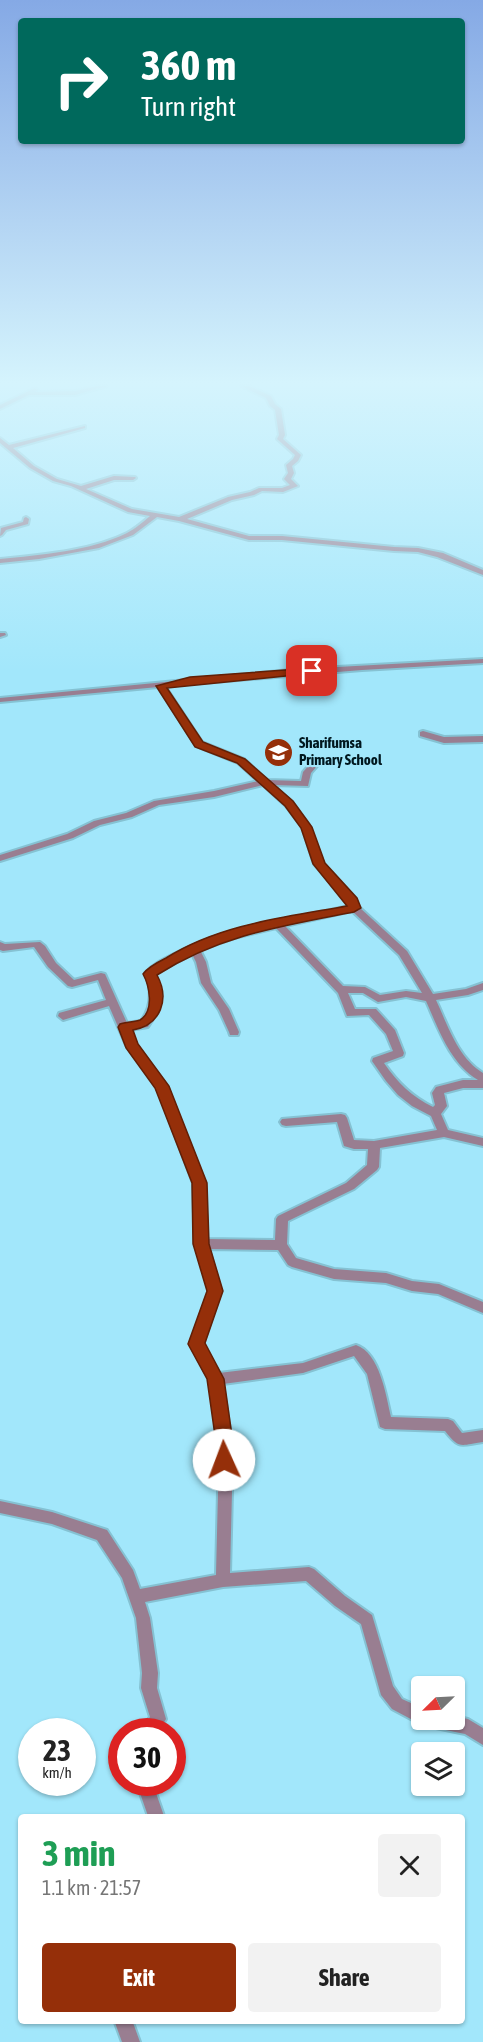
<!DOCTYPE html>
<html lang="en">
<head>
<meta charset="utf-8">
<style>
  body { margin:0; font-family:"Asap Condensed",sans-serif; background:#f2f2f2; color:#222; height:100vh; display:flex; flex-direction:column; font-size:22px; white-space:nowrap }
  * { box-sizing:border-box; margin:0 }
  p { font-size:20px; color:#767676 }
  .icon { flex:none; width:33px; height:33px; fill:none; stroke:currentColor; stroke-width:2; stroke-linecap:round; stroke-linejoin:round }
  .map { position:relative; flex:1; overflow:hidden }
  .panel { position:absolute; left:18px; top:1814px; width:447px; height:210px; display:flex; flex-direction:column; background:#fff; border-radius:6px; box-shadow:0 2px 4px #0004 }
  .panel>* { flex:none }
  .banner { position:absolute; left:18px; top:18px; width:447px; height:126px; border-radius:6px; box-shadow:0 2px 4px #0004; background:#00695c; color:#fff; overflow:hidden }
  .needle { width:39px; rotate:246deg }
  .tools { position:absolute; left:411px; top:1676px; display:grid; gap:12px }
  .tools a { display:grid; place-items:center; width:54px; height:54px; border-radius:6px; background:#fff; box-shadow:0 2px 4px #0004; font-size:30px }
  .speed { position:absolute; left:18px; top:1718px; display:flex; gap:12px; font-size:30px; font-weight:700; text-align:center }
  .speed>* { display:grid; place-content:center; width:78px; height:78px; border-radius:50%; background:#fff; box-shadow:0 2px 4px #0004; line-height:1 }
  .speed small { font-size:15px; font-weight:400 }
  .speed .limit { border:9px solid #d22; background:#fff; color:#111 }
  .pin { position:absolute; display:grid; place-items:center; width:51px; height:51px; color:#fff; margin:-26px; border-radius:12px; box-shadow:0 3px 9px #0006 }
  .me { position:absolute; width:66px; margin:-33px; rotate:358deg; stroke-linejoin:round; filter:drop-shadow(0 0 4px #0008) }
  .turn { display:flex; align-items:center; gap:21px; height:126px; padding:0 24px; font-size:27px }
  .turn .icon { width:78px; height:78px; stroke-width:2.5 }
  .turn b { display:block; font-size:42px; line-height:51px }
  .round { display:grid; place-items:center; flex:none; width:63px; height:63px; border-radius:6px; background:#f2f2f2 }
  .headline { display:flex; align-items:center; justify-content:space-between; height:102px; padding:0 24px }
  h1 { font-size:36px; font-weight:700; line-height:45px; color:#1e9e55 }
  .button { display:flex; gap:12px; margin-top:auto; padding:12px 24px }
  .button a { flex:1; height:69px; border-radius:6px; background:#952f09; color:#fff; font-size:24px; font-weight:700; line-height:69px; text-align:center }
  .button a+a { background:#f2f2f2; color:#222 }
  .map>svg:first-child { display:block }
  .lines { fill:none; stroke-linecap:round; stroke-linejoin:round }
  .street-casing { stroke:#85c2d3; stroke-width:4 }
  .street { fill:#997e91; fill-rule:evenodd }
  .route { fill:#952f09; stroke:#611f06; stroke-width:1.5 }
  .labels { text-anchor:middle; stroke-width:4.5; stroke-linejoin:round; paint-order:stroke }
  .poi-label { font-size:15px; font-weight:bold; fill:#00171e; stroke:#a2e7fb; text-anchor:start }
</style>
</head>
<body>
<div class="map">
<svg width="483" height="2042" viewBox="0 0 483 2042">
  <rect width="100%" height="100%" fill="#a2e7fb"/>
  <g class="lines">
    <defs>
      <g id="street">
        <polygon points="97,386 107,386 75,395 29,395 0,409 0,405 35,388 38,390 35,392 75,391"/>
        <path d="M241,386h8l22,10 4,8 6,5 4,26 -2,4 18,16 -3,6 -6,5 2,7 -3,6 7,7 -15,6 -21,-1 -8,4 -22,5 -45,19 62,17h33l112,11 24,1 25,5 40,17v5l-46,-18 -19,-5 -24,-1 -112,-11h-33l-70,-19 -22,-4 -24,18 -34,13 -60,11 -39,4v-4c40,-4 91,-8 127,-26 8,-4 16,-11 23,-17l-22,-4 -57,-26 -18,-5 -23,-13 -30,-25v-5l9,7 76,-19v2l-72,20 21,18 23,13 24,7 33,-10 21,1 1,1 -3,2h-19l-28,9 46,20 47,8 49,-20 22,-5 9,-4h23l8,-3 -6,-6 4,-6 -2,-8 7,-6 2,-4 -18,-16 2,-4 -4,-25 -5,-4 -4,-8z"/>
        <polygon points="26,517 29,519 28,524 6,530 2,535 0,536 1,528 23,522 24,518"/>
        <polygon points="0,633 5,633 6,635 0,637"/>
        <path d="M483,659v4l-121,7 -197,16 37,56 42,17 23,21 34,1 2,-9 8,-9h6l1,2 -7,8 -3,13 -35,-1 19,17 17,23 14,38 32,36 4,8 48,44 26,43 33,-5 17,-6v7l-15,5 -32,5c12,26 22,58 47,73v15h-20l-19,5 3,13 -6,8 7,16 35,8v8l-39,-9 -64,11 -1,19 -2,3 -23,19 -66,32 -1,23 9,14 38,11 52,4 26,8 27,3 44,18v11l-45,-19 -26,-3 -26,-8 -52,-4 -42,-12 -4,-2 -10,-15 -69,-1 12,42 -18,53 16,29 84,-10 53,-18c24,8 30,51 35,72l57,2 5,2 9,12 21,-3v12c-23,3 -23,8 -38,-11l-60,-2 -5,-2 -13,-53 -13,-18 -51,17 -80,11 10,66 -3,123 79,-6 5,2 31,27 27,19 21,71 9,13 20,9v11h32v-3l14,3 15,9v17l-18,-11 -34,-7 -6,-4 -3,2 -30,-16 -11,-14 -20,-71 -26,-18 -29,-25 -83,6 -78,15 5,16 8,55 -1,15 9,31 -7,12h-16l4,-10 3,-4 -9,-29 1,-15 -6,-55 -14,-40 -25,-38 -45,-16 -52,-11v-12l52,11 55,18 26,40 7,19 76,-14 3,-125 -9,-70 -20,-36 19,-53 -14,-47 -2,-61 -36,-96 -31,-42 -17,-39 -46,14 -5,-4 1,-3 47,-13 -8,-20 -26,7 -4,-1 -20,-19 -14,-20 -31,4 -3,-1v-8l5,2 35,-2 5,4 11,17 18,17 27,-7 4,1 22,49 14,-2c11,-15 11,-31 4,-48 7,-8 17,-13 27,-18 55,-28 117,-36 177,-49l-2,-4 -33,-38 -12,-37 -16,-21 -23,-21 -49,12 -55,8 -27,12 -32,8 -27,13 -73,23v-6l67,-21 27,-13 32,-8 28,-12 60,-10 44,-10 -20,-18 -42,-17 -38,-59 -158,15v-4l301,-29zM352,911l47,44 23,38 -16,-2 -26,4 -15,-8 -22,-1 -58,-60zM276,928l62,65 9,23 22,-1 17,19 7,17 -20,7 -1,3 14,20 12,14 14,11 19,10 6,14 -63,11 -20,-1 -7,-22 -2,-3 -4,-1 -59,5 -2,3 2,3 4,1 51,-4 7,24 10,3h14l-1,16 -21,18 -68,33 -2,3 -1,21 -68,-1 -2,-56 -38,-97 -31,-42 -6,-14 18,-3c12,-18 16,-33 7,-53l37,-20 4,8 5,21 18,27 10,22 1,3h8l1,-3 -10,-23 -18,-26 -5,-21 -6,-12 34,-12zM348,993h15l15,9 28,-5 20,4c13,29 24,62 52,79h-15l-27,7 -4,6 3,12 -2,2c-21,-10 -36,-25 -49,-44l19,-7 1,-3 -9,-23 -19,-21h-21z"/>
        <polygon points="423,731 444,737 483,736 483,742 444,743 420,736 420,732"/>
        <polygon points="141,1782 157,1782 156,1793 164,1816 148,1816 140,1793"/>
        <polygon points="114,2020 132,2020 140,2042 122,2042"/>
      </g>
    </defs>
    <use href="#street" class="street-casing"/>
    <use href="#street" class="street"/>
  </g>
  <linearGradient id="sky" x2="0" y2="1"><stop stop-color="#85a9e5"/><stop offset="0.57" stop-color="#d5f4fd"/><stop offset="1" stop-color="#d5f4fd" stop-opacity="0"/></linearGradient>
  <rect width="483" height="672" fill="url(#sky)"/>
  <path class="route" d="M312,668l5,3 -2,2 -148,15 36,54 42,17 48,42 19,26 13,36 32,35 4,10 -7,4c-72,14 -134,23 -197,63 13,24 4,50 -24,55l5,14 31,42 38,97 2,61 14,47 -18,52 19,36 10,71 -4,15 -6,2 -7,-2 -2,-5 2,-10 -10,-71 -19,-35 19,-53 -14,-47 -1,-61 -37,-95 -29,-40 -8,-21 2,-3c6,-2 15,-2 20,-4 15,-9 9,-35 3,-46 5,-7 15,-12 23,-16 54,-34 120,-41 181,-52l-34,-42 -12,-36 -16,-22 -48,-43 -42,-16 -39,-61 34,-9z"/>
  <defs>
    <symbol id="school-disc" viewBox="-11 -11 22 22"><circle r="9.5" fill="#952f09" stroke="#a2e7fb"/><path d="M0-5L7-2L0 1L-7-2ZM-4 1L0 2.5L4 1V4Q0 6-4 4Z" fill="#fff"/></symbol>
  </defs>
  <g fill-rule="evenodd">
    <use href="#school-disc" x="262" y="736" width="33" height="33"/>
  </g>
  <g class="labels">
    <g class="poi-label">
      <text x="299" y="748">Sharifumsa<tspan x="299" dy="17">Primary School</tspan></text>
    </g>
  </g>
</svg>
<div class="tools">
<a><svg class="needle" viewBox="-14 -14 28 28"><path d="M0-13l5 13h-10z" fill="#e53935"/><path d="M0 13l5-13h-10z" fill="#767676"/></svg></a>
<a><svg class="icon" aria-label="layers" viewBox="0 0 24 24"><path d="M12 4l9 5-9 5-9-5zM3 14l9 5 9-5"/></svg></a>
</div>
<div class="speed"><div>23<small>km/h</small></div><div class="limit">30</div></div>
<div class="pin" style="left:312px;top:671px;background:#d93025"><svg class="icon" aria-label="arrive" viewBox="0 0 24 24"><path d="M6 21V4h12l-3 4 3 4H6"/></svg></div>
<svg class="me" style="left:224px;top:1460px" viewBox="-20 -20 40 40"><circle r="19" fill="#fff"/><path d="M0-13L10 11 0 6-10 11z" fill="#952f09"/></svg>
<div class="banner">
<div class="turn"><svg class="icon" aria-label="right" viewBox="0 0 24 24"><path d="M7 20v-9h11M14 6l5 5-5 5"/></svg><div><b>360 m</b>Turn right</div></div>
</div>
<section class="panel">
<div class="headline"><div><h1>3 min</h1><p>1.1 km · 21:57</p></div><a class="round"><svg class="icon" aria-label="close" viewBox="0 0 24 24"><path d="M6 6l12 12M18 6L6 18"/></svg></a></div>
<div class="button"><a>Exit</a><a>Share</a></div>
</section>
</div>
</body>
</html>
